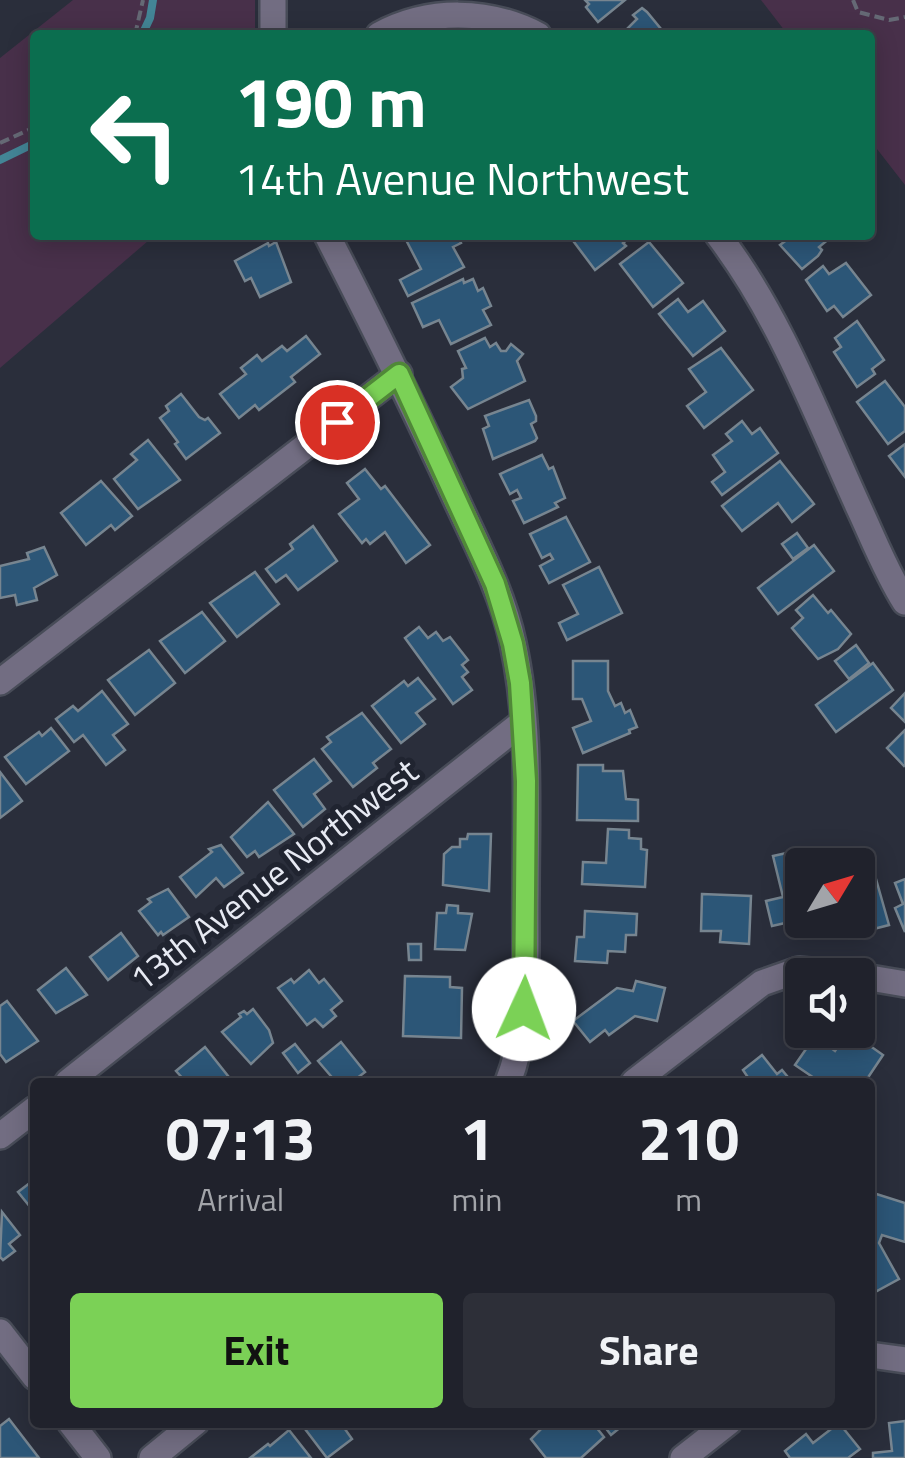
<!DOCTYPE html>
<html lang="en">
<head>
<meta charset="utf-8">
<style>
  body { margin:0; font-family:"Titillium Web",sans-serif; background:#2d2f38; color:#f1f3f6; height:100vh; display:flex; flex-direction:column; font-size:38px; white-space:nowrap }
  * { box-sizing:border-box; margin:0 }
  p { font-size:32px; color:#a2a4a9 }
  .icon { flex:none; width:55px; height:55px; fill:none; stroke:currentColor; stroke-width:2; stroke-linecap:round; stroke-linejoin:round }
  .map { position:relative; flex:1; overflow:hidden }
  .drawer { position:absolute; left:30px; top:1078px; width:845px; height:350px; display:flex; flex-direction:column; background:#20222c; border-radius:10px; box-shadow:0 5px 25px #0003,0 0 0 2px #3d3f48 }
  .drawer>* { flex:none }
  .top-card { position:absolute; left:30px; top:30px; width:845px; height:210px; border-radius:10px; box-shadow:0 5px 25px #0003,0 0 0 2px #3d3f48; background:#0b6e4f; color:#fff; overflow:hidden }
  .needle { width:65px; rotate:52deg }
  .buttons { position:absolute; left:785px; top:848px; display:grid; gap:20px }
  .buttons a { display:grid; place-items:center; width:90px; height:90px; border-radius:10px; background:#20222c; box-shadow:0 5px 25px #0003,0 0 0 2px #3d3f48; font-size:50px }
  .pin { position:absolute; display:grid; place-items:center; width:85px; height:85px; color:#fff; margin:-42px; border:5px solid #fff; border-radius:50%; box-shadow:0 2px 10px #0007 }
  .me { position:absolute; width:110px; margin:-55px; rotate:2deg; stroke-linejoin:round; filter:drop-shadow(0 0 8px #0008) }
  .turn { display:flex; align-items:center; gap:35px; height:210px; padding:0 40px; font-size:45px }
  .turn .icon { width:130px; height:130px; stroke-width:2.5 }
  .turn b { display:block; font-size:70px; line-height:85px }
  .eta { display:flex; justify-content:space-evenly; align-items:center; height:170px; text-align:center }
  .eta b { font-size:60px; font-weight:700; line-height:70px }
  .cta { display:flex; gap:20px; margin-top:auto; padding:20px 40px }
  .cta a { flex:1; height:115px; border-radius:10px; background:#7bd156; color:#111; font-size:40px; font-weight:700; line-height:115px; text-align:center }
  .cta a+a { background:#2d2f38; color:#f1f3f6 }
  .map>svg:first-child { display:block }
  .green { fill:#48304a }
  .lines { fill:none; stroke-linecap:round; stroke-linejoin:round }
  .stream { stroke:#438596; stroke-width:8 }
  .building { fill:#2c5677; stroke:#778590; stroke-width:2.5 }
  .minor-casing { stroke:#484c58; stroke-width:30 }
  .path { stroke:#656975; stroke-width:4; stroke-dasharray:10 5; stroke-linecap:butt }
  .minor { stroke:#726d82; stroke-width:25 }
  .route-casing { stroke:#508838; stroke-width:25 }
  .route { stroke:#7bd156; stroke-width:18 }
  .labels { text-anchor:middle; stroke-width:10; stroke-linejoin:round; paint-order:stroke }
  .street-label { font-size:35px; fill:#e7eaf3; stroke:#202430 }
</style>
</head>
<body>
<div class="map">
<svg width="905" height="1458" viewBox="0 0 905 1458">
  <rect width="100%" height="100%" fill="#2a2e3b"/>
  <g class="green">
    <polygon points="73,0 255,0 255,35 35,35 35,235 155,235 0,368 0,58"/>
    <polygon points="761,0 905,0 905,185 870,140 870,35 788,35"/>
  </g>
  <g class="lines">
    <g class="stream">
      <polyline points="142,35 150,18 153,0"/>
      <polyline points="0,160 35,143"/>
    </g>
  </g>
  <g class="building">
    <polygon points="585,0 625,0 598,22 586,7 589,4"/>
    <polygon points="642,8 647,12 666,35 621,35 637,19 633,15"/>
    <polygon points="457,235 461,243 453,247 464,267 408,296 400,280 421,269 404,236"/>
    <polygon points="584,235 633,235 623,243 626,246 595,270 574,242"/>
    <polygon points="785,235 828,235 830,238 819,247 822,250 818,256 802,269 780,245 788,239"/>
    <polygon points="276,242 291,282 260,297 251,278 245,281 235,261 268,243 269,246"/>
    <polygon points="649,242 683,283 653,307 620,264"/>
    <polygon points="846,263 871,295 843,317 834,306 827,311 806,280 823,266 829,274"/>
    <polygon points="463,279 464,283 473,279 478,291 483,288 491,306 483,310 491,325 451,344 439,320 423,327 412,303"/>
    <polygon points="678,299 688,312 703,301 725,331 693,356 659,314"/>
    <polygon points="857,321 884,360 872,369 875,374 857,387 834,352 841,347 835,338"/>
    <polygon points="306,336 320,354 291,377 295,382 259,410 255,405 239,418 220,394 246,374 241,368 257,355 262,361 282,346 287,351"/>
    <polygon points="485,338 490,347 496,343 501,351 506,351 511,344 523,354 517,361 525,381 468,409 451,387 463,378 462,369 466,368 458,351"/>
    <polygon points="721,348 753,390 704,428 687,406 706,392 689,369"/>
    <polygon points="885,381 905,407 905,431 888,444 857,402"/>
    <polygon points="181,394 199,417 205,420 208,418 220,433 186,459 175,444 178,442 160,418 169,411 166,406"/>
    <polygon points="529,400 536,416 536,421 531,424 537,438 535,441 493,459 483,429 489,426 485,416"/>
    <polygon points="742,421 752,434 760,428 778,453 722,495 712,482 725,472 713,455 732,441 726,434"/>
    <polygon points="148,440 180,480 138,509 114,479 137,460 131,454"/>
    <polygon points="905,444 905,477 889,456"/>
    <polygon points="542,455 549,469 553,467 565,498 555,503 558,507 524,523 513,501 521,498 517,490 510,494 500,474"/>
    <polygon points="780,461 814,504 792,522 778,503 742,531 722,506"/>
    <polygon points="365,469 381,489 385,486 430,545 406,563 385,532 370,544 366,539 362,543 339,514 359,499 347,483"/>
    <polygon points="101,481 132,516 115,530 111,525 86,545 61,513"/>
    <polygon points="566,517 590,562 549,583 540,566 553,559 550,554 542,558 530,534"/>
    <polygon points="313,526 337,561 298,590 286,575 276,582 266,569 293,549 290,544"/>
    <polygon points="797,533 808,548 793,559 782,544"/>
    <polygon points="814,545 834,571 778,614 758,588"/>
    <polygon points="44,547 57,575 34,588 37,600 17,605 15,595 0,598 0,566 29,559 27,553"/>
    <polygon points="599,567 622,613 567,640 559,623 578,614 563,585"/>
    <polygon points="255,572 279,604 237,637 210,603"/>
    <polygon points="813,595 828,613 831,610 851,634 838,649 818,659 792,628 803,618 796,610"/>
    <polygon points="202,612 225,641 185,673 160,641"/>
    <polygon points="419,627 428,638 436,632 443,641 450,637 468,660 462,665 468,672 462,677 472,690 453,704 405,638"/>
    <polygon points="856,645 869,663 849,679 835,661"/>
    <polygon points="149,650 175,683 135,715 108,680"/>
    <polygon points="573,661 608,661 608,691 615,706 621,703 625,713 630,710 637,727 629,730 630,733 583,753 573,728 591,721 582,699 573,699"/>
    <polygon points="873,663 893,690 836,732 816,705"/>
    <polygon points="418,678 435,699 416,713 425,724 401,743 372,706 404,681 408,686"/>
    <polygon points="102,691 128,724 113,735 125,750 106,765 83,735 74,742 56,719 73,706 78,711"/>
    <polygon points="905,693 905,722 891,708"/>
    <polygon points="362,713 391,749 373,763 377,768 353,787 322,749 331,742 327,737"/>
    <polygon points="51,728 69,751 26,784 5,757 39,732 42,736"/>
    <polygon points="905,730 905,765 904,766 887,748"/>
    <polygon points="314,759 331,781 314,794 325,809 303,827 274,790"/>
    <polygon points="578,765 603,765 603,771 623,771 626,799 638,800 638,821 577,820"/>
    <polygon points="0,772 22,801 0,818"/>
    <polygon points="268,802 294,834 259,857 255,851 247,857 231,837"/>
    <polygon points="608,829 629,830 629,838 641,839 641,849 647,850 645,887 582,884 583,862 606,863"/>
    <polygon points="468,834 491,834 489,891 443,885 444,854 452,847 460,847 460,839 467,839"/>
    <polygon points="221,845 243,873 224,887 216,878 196,897 180,877 212,852 209,849"/>
    <polygon points="805,849 809,865 802,865 802,920 821,920 823,925 797,931 794,921 772,926 766,901 783,897 773,856"/>
    <polygon points="876,879 889,925 858,933 854,920 858,920 858,884"/>
    <polygon points="905,879 905,932 895,908 903,904 895,883"/>
    <polygon points="168,889 189,917 163,935 161,932 158,935 139,911 151,902 148,899"/>
    <polygon points="702,894 751,896 749,944 720,942 721,931 701,931"/>
    <polygon points="447,905 458,906 458,913 472,914 465,950 435,949 437,913 446,913"/>
    <polygon points="585,911 637,914 636,935 626,935 625,952 608,951 607,963 575,961 577,937 584,937"/>
    <polygon points="121,933 138,956 108,980 90,957"/>
    <polygon points="408,944 421,944 421,960 409,960"/>
    <polygon points="66,968 87,995 56,1013 38,990"/>
    <polygon points="309,970 319,983 324,979 342,1001 331,1010 336,1016 323,1027 315,1019 307,1025 278,988 291,979 294,983"/>
    <polygon points="405,976 450,977 450,987 462,988 461,1038 403,1036"/>
    <polygon points="636,981 665,988 657,1021 635,1016 609,1035 605,1030 590,1042 573,1021 617,988 633,991"/>
    <polygon points="7,1001 38,1041 6,1062 0,1054 0,1006"/>
    <polygon points="253,1009 269,1030 273,1043 251,1064 222,1032 241,1017 239,1014 244,1011 247,1014"/>
    <polygon points="849,1031 883,1055 865,1082 858,1079 856,1082 820,1082 795,1065 815,1036 835,1051"/>
    <polygon points="341,1042 365,1072 352,1082 336,1082 318,1061"/>
    <polygon points="295,1044 310,1063 298,1073 283,1053"/>
    <polygon points="205,1047 232,1081 232,1082 186,1082 176,1071"/>
    <polygon points="762,1055 777,1074 782,1070 792,1082 745,1082 749,1079 743,1070"/>
    <polygon points="35,1179 35,1213 18,1192"/>
    <polygon points="870,1192 905,1203 905,1242 882,1235 879,1243 899,1279 875,1292 870,1284"/>
    <polygon points="2,1212 20,1235 9,1244 15,1251 3,1260 0,1257"/>
    <polygon points="9,1419 39,1458 0,1458 0,1426"/>
    <polygon points="905,1421 905,1458 873,1458 873,1453 892,1451 889,1423"/>
    <polygon points="314,1422 340,1422 352,1439 327,1458 305,1429"/>
    <polygon points="548,1422 592,1422 604,1437 581,1458 546,1458 531,1439"/>
    <polygon points="601,1422 627,1422 611,1435"/>
    <polygon points="839,1423 860,1449 848,1458 790,1458 785,1451 806,1434 813,1443"/>
    <polygon points="289,1430 311,1458 250,1458 268,1444 270,1446"/>
  </g>
  <g class="lines">
    <defs>
      <g id="minor">
        <polyline points="273,0 273,35"/>
        <path d="M379,35c50,-27 109,-26 159,0"/>
        <path d="M327,235c44,86 87,172 127,260 22,48 48,96 59,148 18,82 13,168 13,251 -1,62 5,130 -18,188"/>
        <path d="M718,235c62,81 98,179 140,271 15,32 28,66 47,96"/>
        <polyline points="0,682 399,374"/>
        <polyline points="858,976 905,984"/>
        <polyline points="68,1082 523,722"/>
        <polyline points="634,1082 762,983 799,970 853,975"/>
        <polyline points="0,1136 35,1109"/>
        <polyline points="0,1332 35,1377"/>
        <polyline points="870,1355 905,1360"/>
        <polyline points="70,1422 98,1458"/>
        <polyline points="152,1458 196,1422"/>
        <polyline points="683,1458 729,1422"/>
      </g>
    </defs>
    <use href="#minor" class="minor-casing"/>
    <g class="path">
      <polyline points="853,0 858,12 889,20 905,17"/>
      <polyline points="135,35 143,0"/>
      <polyline points="0,143 35,127"/>
    </g>
    <use href="#minor" class="minor"/>
  </g>
  <g class="lines">
    <defs>
      <polyline id="route" points="337,422 399,374 495,584 513,644 520,683 526,781 524,1009"/>
    </defs>
    <use href="#route" class="route-casing"/>
    <use href="#route" class="route"/>
  </g>
  <g class="labels">
    <g class="street-label">
      <text transform="translate(274 875) rotate(-38)" y="12">13th Avenue Northwest</text>
    </g>
  </g>
</svg>
<div class="buttons">
<a><svg class="needle" viewBox="-14 -14 28 28"><path d="M0-13l5 13h-10z" fill="#e53935"/><path d="M0 13l5-13h-10z" fill="#a2a4a9"/></svg></a>
<a><svg class="icon" aria-label="sound" viewBox="0 0 24 24"><path d="M4 9h4l5-4v14l-5-4H4zM17 9q2 3 0 6"/></svg></a>
</div>
<div class="pin" style="left:337px;top:422px;background:#d93025"><svg class="icon" aria-label="arrive" viewBox="0 0 24 24"><path d="M6 21V4h12l-3 4 3 4H6"/></svg></div>
<svg class="me" style="left:524px;top:1009px" viewBox="-20 -20 40 40"><circle r="19" fill="#fff"/><path d="M0-13L10 11 0 6-10 11z" fill="#7bd156"/></svg>
<div class="top-card">
<div class="turn"><svg class="icon" aria-label="left" viewBox="0 0 24 24"><path d="M17 20v-9H6M10 6l-5 5 5 5"/></svg><div><b>190 m</b>14th Avenue Northwest</div></div>
</div>
<section class="drawer">
<div class="eta">
<div><b>07:13</b><p>Arrival</p></div>
<div><b>1</b><p>min</p></div>
<div><b>210</b><p>m</p></div>
</div>
<div class="cta"><a>Exit</a><a>Share</a></div>
</section>
</div>
</body>
</html>
